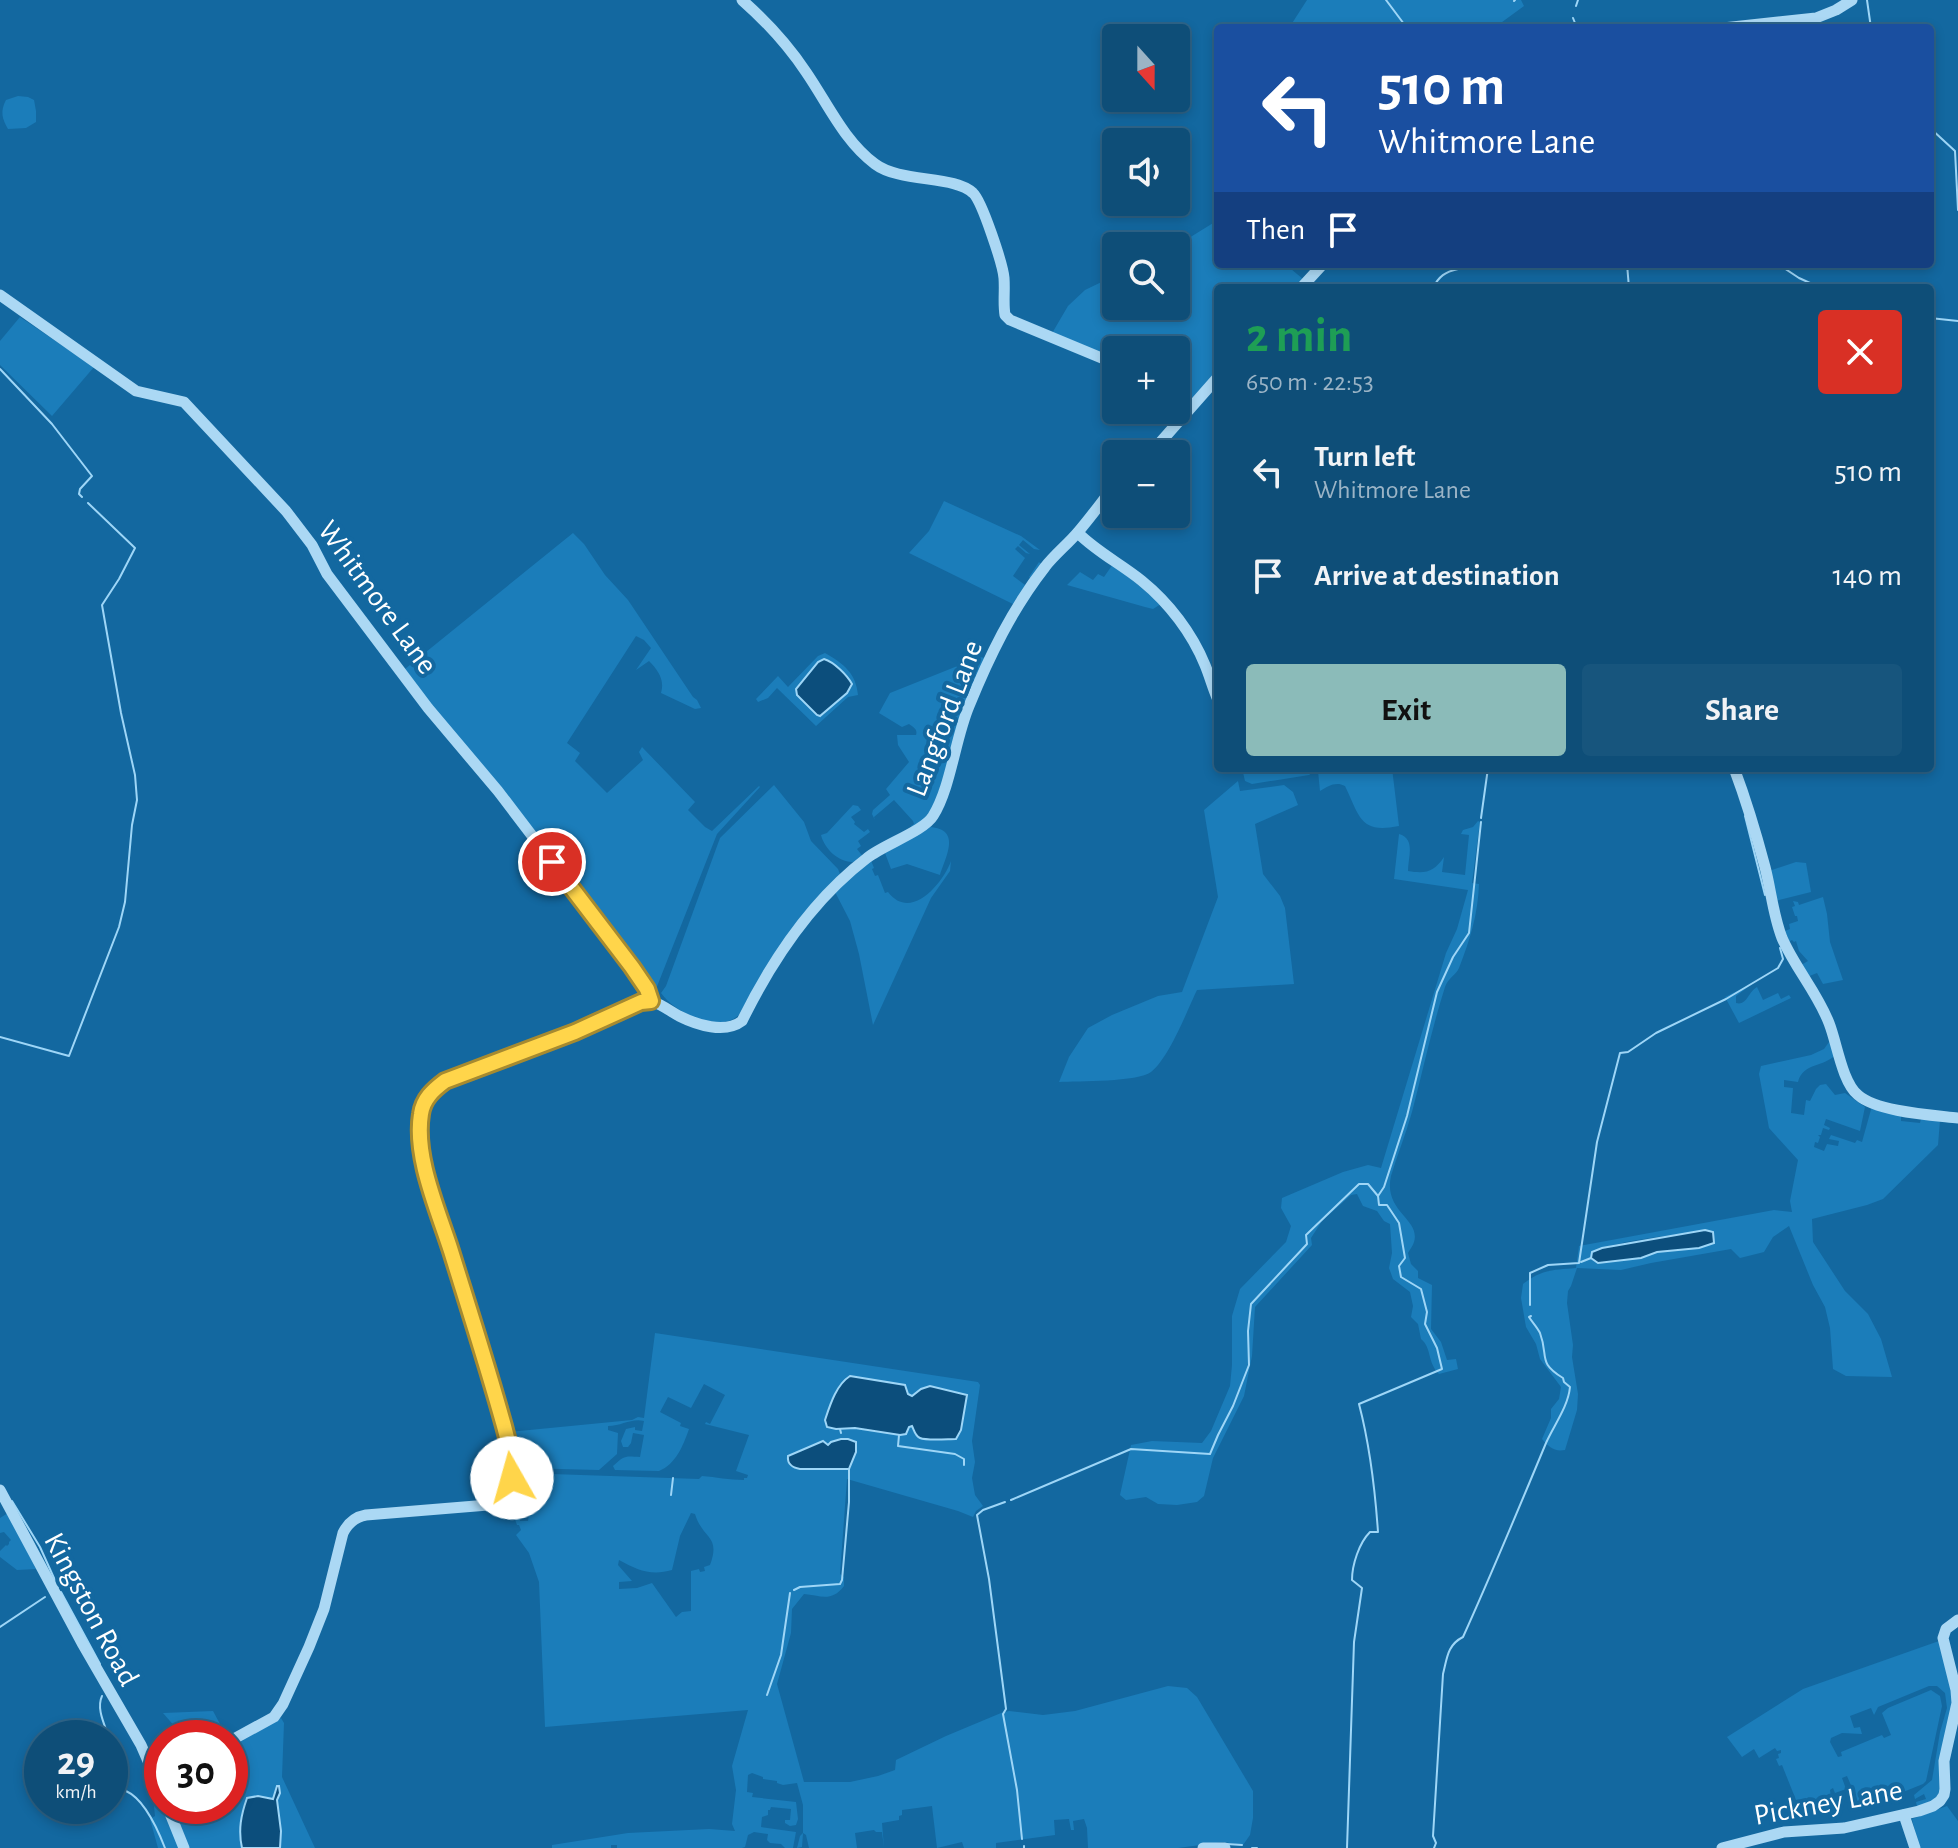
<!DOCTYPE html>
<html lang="en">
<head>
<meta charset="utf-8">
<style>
  body { margin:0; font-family:"Alegreya Sans",sans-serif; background:#17557d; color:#f1f3f6; height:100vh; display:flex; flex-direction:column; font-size:30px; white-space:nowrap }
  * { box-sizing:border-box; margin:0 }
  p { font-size:26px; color:#9bb4c6 }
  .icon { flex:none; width:44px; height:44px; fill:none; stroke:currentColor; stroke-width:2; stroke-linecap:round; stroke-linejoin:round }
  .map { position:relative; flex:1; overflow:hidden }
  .side { position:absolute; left:1214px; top:284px; width:720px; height:488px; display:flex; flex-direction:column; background:#0e4e78; border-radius:8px; box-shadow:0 4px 12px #0003,0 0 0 2px #2e658a }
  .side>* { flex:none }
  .guide { position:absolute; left:1214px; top:24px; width:720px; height:244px; border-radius:8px; box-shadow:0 4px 12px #0003,0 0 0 2px #2e658a; background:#1a4fa0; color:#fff; overflow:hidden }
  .needle { width:52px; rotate:159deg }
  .fabs { position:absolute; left:1102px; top:24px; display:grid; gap:16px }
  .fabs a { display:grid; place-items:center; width:88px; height:88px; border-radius:8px; background:#0e4e78; box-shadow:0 4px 12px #0003,0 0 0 2px #2e658a; font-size:40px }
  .speed { position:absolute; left:24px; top:1720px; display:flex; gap:16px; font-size:40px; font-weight:700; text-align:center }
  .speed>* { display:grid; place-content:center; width:104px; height:104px; border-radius:50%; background:#0e4e78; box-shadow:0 4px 12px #0003,0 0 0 2px #2e658a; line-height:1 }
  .speed small { font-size:20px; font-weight:400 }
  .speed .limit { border:12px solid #d22; background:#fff; color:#111 }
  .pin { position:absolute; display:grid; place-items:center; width:68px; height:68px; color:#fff; margin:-34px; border:4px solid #fff; border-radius:50%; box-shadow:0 2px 8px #0007 }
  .me { position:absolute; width:88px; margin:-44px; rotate:353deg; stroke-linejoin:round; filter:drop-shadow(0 0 6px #0008) }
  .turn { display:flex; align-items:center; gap:28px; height:168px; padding:0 32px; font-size:36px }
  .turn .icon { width:104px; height:104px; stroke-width:2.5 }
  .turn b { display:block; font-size:56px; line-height:68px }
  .then { display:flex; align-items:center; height:76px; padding:0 32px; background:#0003; gap:16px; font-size:30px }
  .round { display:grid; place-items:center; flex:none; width:84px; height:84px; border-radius:8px; background:#17557d }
  .summary { display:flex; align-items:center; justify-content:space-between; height:136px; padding:0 32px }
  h1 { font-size:48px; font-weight:700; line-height:60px; color:#1e9e55 }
  .cta { display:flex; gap:16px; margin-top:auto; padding:16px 32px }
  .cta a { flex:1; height:92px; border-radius:8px; background:#8bbbb9; color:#111; font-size:32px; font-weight:700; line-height:92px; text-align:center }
  .cta a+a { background:#17557d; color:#f1f3f6 }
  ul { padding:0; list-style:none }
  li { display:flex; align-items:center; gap:24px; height:104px; padding:0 32px }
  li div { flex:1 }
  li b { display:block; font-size:30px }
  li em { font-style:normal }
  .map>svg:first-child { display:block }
  .green { fill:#1b7dba; fill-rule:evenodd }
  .water { fill:#0c4e7c; stroke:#9ed6f7; stroke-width:2 }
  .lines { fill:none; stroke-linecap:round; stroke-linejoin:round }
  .stream { stroke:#9ed6f7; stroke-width:2 }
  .minor { stroke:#abd8f4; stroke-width:11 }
  .route-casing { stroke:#a68a30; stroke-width:20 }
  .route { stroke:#ffd54a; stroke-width:14 }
  .labels { text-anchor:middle; stroke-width:8; stroke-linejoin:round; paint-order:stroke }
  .street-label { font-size:30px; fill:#fff; stroke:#1368a0 }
</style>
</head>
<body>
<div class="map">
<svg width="1958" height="1848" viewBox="0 0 1958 1848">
  <rect width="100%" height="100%" fill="#1368a0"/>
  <g class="green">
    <polygon points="1307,0 1521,0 1524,6 1498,25 1500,28 1483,28 1481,26 1478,28 1289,28"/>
    <path d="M18,96l10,1 6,3 2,11v11l-10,6 -18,1c-6,-10 -8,-18 -2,-29z"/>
    <polygon points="1218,220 1218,264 1285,264 1303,279 1293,288 1218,288 1218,347 1216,350 1218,352 1218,360 1216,362 1218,364 1218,371 1193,397 1184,399 1176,394 1176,350 1116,350 1116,361 1051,335 1068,306 1085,290 1116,275 1116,306 1176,306 1176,246"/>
    <polygon points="20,317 94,367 52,416 0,365 0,341"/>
    <polygon points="944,501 1021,536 1040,550 1034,549 1023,540 1019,545 1030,554 1026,553 1018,546 1015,549 1025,558 1013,576 1025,585 1031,579 1029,577 1039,562 1042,565 1015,605 909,553 929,531"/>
    <path d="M573,533l11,11 21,31 23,25 65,97 4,3 4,8 -6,1 -34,-16c4,-13 -3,-23 -12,-32l-13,9 15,-22 -7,-8 -8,-4 -69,107 13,10 -5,8 32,32 36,-33 -4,-8 3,-5 53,55 -7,8 17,17 7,4 47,-45 1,1 -43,47 -61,155 -14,-15 -192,-243 -45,-62z"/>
    <polygon points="1113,564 1161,604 1153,609 1145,607 1067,585 1080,572 1093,580 1098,574 1104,577"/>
    <path d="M825,653c19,11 31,20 33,42l-10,2 -32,29 -39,-38 -9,10 -10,4 -2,-3 22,-23 10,11 30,-31zM823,659l29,27 -29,29 -5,1 -21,-21 23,-34z"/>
    <path d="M980,657l5,1 -53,153 -8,10 -12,7 -1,-2 3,-2 -1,-3 -19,-21 -20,17 1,3 -3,-6 1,-4 17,-15 -4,-6 23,-27 -11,-17 -1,-10h19c2,-6 -3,-8 -7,-11l-7,3 -23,-14 11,-20z"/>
    <polygon points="1242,768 1312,768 1313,772 1309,775 1252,784 1245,781"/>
    <path d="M1329,768h63l7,58c-39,8 -39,-9 -54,-40 -9,-5 -17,0 -25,5l-2,-20z"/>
    <path d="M1238,781l2,10 44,-6 9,7 5,13 -43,19 8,50 17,22 5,12 9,76 -97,6c-10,21 -28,68 -46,82 -13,10 -73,9 -92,10l10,-25 19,-29 24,-13 46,-19 24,-4 36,-95 -14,-87z"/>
    <path d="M774,785l30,37 7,19 27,28 2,5 -101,141c-21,19 -64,-2 -78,-22l5,-7 54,-148z"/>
    <path d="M853,805l5,1 3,4 -10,7 4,5 -1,2 10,8 4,-3 2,3 -12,9 3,5 -4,3 7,9c-17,12 -39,-6 -43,-23l6,-2z"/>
    <path d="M1478,821l2,1 -8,61 7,1c-1,30 -9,56 -20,84 -3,7 -11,10 -14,19 -13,41 -22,83 -33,125 -6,22 -15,43 -21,64 -8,36 30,43 23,66 -1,4 -4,7 -6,11l3,11 7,7v7l14,7 -1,44 10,13 6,18 9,-1 2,10 -19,5c-12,-12 -7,-26 -18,-35l-3,-15 -7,-7 2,-11 -3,-14 -17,-13 -4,-11 3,-15 -2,-29 -6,-3 -7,-10 -14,-5 -6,-12 -6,1 -29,26 -11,17 1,7 -57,62 -3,49 -8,40 -31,62 -9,38 -7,6 -20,3 -19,-1 -12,-7 -20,3 -6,-5 11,-50 21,-4 50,2 9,-12 19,-45 2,-21v-49l8,-27 46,-47 5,-16 -10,-18 1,-10 61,-26 25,-7 13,3 65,-215 11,-24 11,-39 -74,-11 5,-45c17,5 9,23 9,37 18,3 26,1 36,-14l-2,15 23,3 4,-40 -8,-1 2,-4 10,-3z"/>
    <path d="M926,827c37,0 20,29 14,48l-33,-11 -16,5 -6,-16z"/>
    <path d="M870,858l4,10 -2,1 3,7 3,-1 7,18 3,-1c23,30 55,-9 63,-31l-1,10 -19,27 -58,127 -14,-71 -9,-33 -15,-29z"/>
    <polygon points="1796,862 1806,863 1811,892 1775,901 1769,871"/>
    <polygon points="1823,897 1827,914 1830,942 1843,980 1823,984 1817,973 1807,977 1801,965 1808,961 1799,951 1796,941 1794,942 1792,940 1788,942 1782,932 1790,929 1789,924 1798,921 1797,916 1795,916 1792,907 1795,906 1793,901 1798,902 1799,905"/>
    <path d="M1755,982l-19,14v7c11,3 12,-11 21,-16l6,13 15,-7 3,6 8,-4 2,3 -52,25 -14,-26z"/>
    <path d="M1832,1038l4,16c-12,14 -33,8 -38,28l-14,-2v7l9,1 -2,25 13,2 2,-15 4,1 6,-12 4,-4 6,-1 9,11 10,-2 20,14 -5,24 -34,-12 -2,6 6,3 -1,2 -6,-2 -2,7h-3l2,2 -2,6 -3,-1 -1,5 10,4 3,-7 11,2 1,-5 -10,-2 2,-4 24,8 2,-3 5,2 10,-36 29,9v6l19,2 1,-4 19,1 -2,25 -55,54 -16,6 -55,14 1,23 32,49 23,23 13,25 11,38 -46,-1 -13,-7 -3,-41 -5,-21 -12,-22 -24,-59 -16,11 -9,15 -24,6 -9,-9 -80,14 -30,7 -44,-2 -6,18 -3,5 -1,12 6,42 -1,12 6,37 -1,16 -12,40c-11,2 -16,-3 -23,-11l9,-21v-9l8,-10 2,-12 -21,-28 -4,-15 -10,-17 -5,-29 2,-14c19,-15 31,-14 53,-16l3,-22 195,-36 18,2 -2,-11 8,-41 -29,-32 -10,-54 2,-8 50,-11 13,-6zM1705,1230l8,3 1,9 -15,6 -42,4 -16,6 -43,5 -6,-11c34,-14 76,-15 113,-22z"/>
    <path d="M655,1333l323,49 2,3 -8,56 3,21 -3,16 3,17 8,11 -7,5 -3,6 -15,-6 -111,-32 -7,95 4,3v9c-13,17 -24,9 -40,8l-12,15 -1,24 -14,51 27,98h46l28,-6 17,-6 1,-10 50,-24 55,-23 8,-2 34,4 32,-4 93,-25 19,2 10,9 56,94v27l-3,17 -7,10 -20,-3 -45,6h-90l-1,-20 -3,-9 -11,2 1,9h-3l-2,-11 -15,1 1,15 -59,8v5h-32l-2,-6 -25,6 -5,-42 -30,4v5l-3,1v4l-17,3 2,25 -2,-16h-6l-2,-2 -19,3 2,15h-48l-3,-13 -3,-2 -1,14 -5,1 3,-12 3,-3v-28l-6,-22 -14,2 -6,-2v-2l-14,-2v-2l-11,-4 -4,2 -1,17 6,1 -1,4 44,5 2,17 -2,6 -6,1 -5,-3v-3h5l1,-11 -20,-2 -1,3h-2v5l-6,2 -1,10 35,5 -3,16h-8l-4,-4 -11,-1 -3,-3 1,-6 -14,-2 -6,3 -3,12 -3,1h-125v-3h-6v3h-59v-3l76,-12 81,-4 26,2 -3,-7 4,-34 -4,-24 16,-56 -203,17 -6,-145 -10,-29 -13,-18 5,-5 -2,-5h-2l-8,-23 1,-2 5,14 4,-2 1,9h8l1,-7 7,-2 -5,-23 5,-1 -1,-8 -16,1v8l-4,5 -5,1 4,-13 8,-9 177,6 3,-3c14,1 27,4 42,4v-2h3l1,-3 -12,-4 13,-36 -44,-11 1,-2 4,2 15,-29 -21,-11 -13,24 -23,-11 -8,15 21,11 -1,3 9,3c-6,17 -13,35 -30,42l-44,-1 -2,-4c12,-11 12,-10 27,-9l4,-22 -11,-2 -2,10 -3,4h-5l-2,-6 5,-12 9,-2v3l7,1 2,-10c-13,-3 -22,5 -36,5v4l10,3 -1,21 -18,16 -77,-2 -3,-2 -10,-34 123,-12 6,-3 6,1zM845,1379l60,6 3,9 4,2 9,-7 9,-3 37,9 -52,39 -3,-8 -3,1 -9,8 -45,-7h-11l-19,-8 6,-17zM848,1439l9,7 -7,22 -4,2 -31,-1 -27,-13 33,-13 9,2 1,-3zM691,1513l4,1c8,26 26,21 15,51l-6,2 1,4 -5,1 -1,-3 -8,2v40l-9,1 -6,5 -24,-34 -15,5 -18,1v-7l13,-1 -14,-16 1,-5c18,10 32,16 53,10l8,-34z"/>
    <polygon points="8,1513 36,1569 17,1570 0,1557 0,1551 6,1545 7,1546 9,1544 9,1542 11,1540 4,1532 0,1533 0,1518"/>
    <polygon points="1939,1641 1952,1690 1954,1706 1942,1790 1933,1801 1917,1807 1916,1802 1926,1799 1924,1794 1915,1799 1914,1795 1932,1780 1940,1732 1947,1708 1945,1693 1937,1686 1929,1686 1878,1707 1874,1715 1871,1708 1850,1716 1854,1728 1860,1727 1862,1734 1842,1733 1831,1738 1830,1742 1838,1757 1842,1756 1841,1752 1882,1735 1884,1738 1891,1735 1882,1713 1888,1708 1931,1690 1940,1696 1942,1706 1926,1781 1923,1784 1861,1809 1847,1776 1842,1778 1846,1789 1835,1793 1833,1788 1830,1790 1831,1797 1800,1810 1782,1765 1779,1766 1776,1759 1779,1758 1778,1754 1781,1753 1781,1750 1777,1751 1775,1748 1759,1758 1754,1749 1742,1757 1727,1737 1803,1689"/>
    <polygon points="213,1711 220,1724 194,1738 190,1735 181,1738 176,1728 163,1713"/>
    <path d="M281,1718l3,5 -2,54 33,71h-35c1,-16 -4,-35 -3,-48 1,-5 2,-9 1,-14l-1,1 -3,13 -7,-2h-20c-6,17 -9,32 -5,50h-84l-8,-29 5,-3 -2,-19 3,-4h6v13h68v-61z"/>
    <polygon points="1947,1806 1958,1821 1958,1848 1919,1848 1912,1819"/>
  </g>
  <g class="water">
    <path d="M824,659c10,3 23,16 28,25l-5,9 -27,23 -3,-1 -20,-20 -1,-6 22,-27z"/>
    <polygon points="1705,1230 1713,1232 1714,1243 1699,1248 1657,1252 1641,1258 1598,1263 1591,1258 1592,1252 1602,1248"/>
    <path d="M850,1376l55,9 3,9 4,2 9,-7 9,-3 37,9 -6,35 -5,9c-8,0 -29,2 -36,-1 -5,-2 -6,-8 -8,-12l-3,1 -3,7 -6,1 -45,-7 -19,1 -9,-2 -2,-7c5,-15 11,-35 25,-44z"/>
    <path d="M841,1439h7l8,3v10l-7,17h-49c-7,-1 -13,-5 -12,-13l35,-15 5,4 3,-3z"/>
    <path d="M277,1786h2l1,7 -3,7 4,31 -1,17h-38c-4,-18 -1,-33 5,-50l11,-2 15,3z"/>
  </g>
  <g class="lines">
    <g class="stream">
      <polyline points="1386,0 1407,28"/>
      <polyline points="1867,0 1871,28"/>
      <polyline points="1514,1 1515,0"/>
      <polyline points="1576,6 1578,0"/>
      <polyline points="1573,18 1577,28"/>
      <polyline points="1930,128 1955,151 1958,210"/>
      <polyline points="1627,264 1629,288"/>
      <polyline points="1778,264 1799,278 1821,288"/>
      <path d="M1433,288c6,-12 12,-16 25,-19l2,-5"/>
      <polyline points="1930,318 1958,321"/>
      <polyline points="0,369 52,424 92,476 80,489 79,494 82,497"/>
      <polyline points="1745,816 1765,895"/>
      <polyline points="1481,818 1488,768"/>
      <polyline points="0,1037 69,1056 119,927 125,902 132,825 137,800 135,775 121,713 102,605 119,579 135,548 88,503"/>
      <polyline points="1581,1262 1591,1258"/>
      <polyline points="1530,1305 1530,1273 1548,1265 1579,1263 1597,1142 1620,1053 1628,1052 1656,1033 1726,999 1778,968 1783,959 1780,948"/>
      <polyline points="840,1429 841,1433"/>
      <polyline points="899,1435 898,1446 955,1454 964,1459 964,1465"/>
      <polyline points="671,1495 673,1478"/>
      <polyline points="1011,1500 1131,1449 1210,1454 1218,1435 1233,1406 1249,1365 1248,1331 1251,1304 1307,1244 1306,1235 1359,1184 1368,1184 1378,1196"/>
      <polyline points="12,1501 40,1547 58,1587"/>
      <polyline points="510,1502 515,1515"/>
      <polyline points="1005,1502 983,1510 977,1515 989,1579 1006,1709 1003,1714 1017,1790 1022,1839"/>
      <polyline points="794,1590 800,1587 840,1584 842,1580 849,1502 849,1469"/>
      <polyline points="61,1592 100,1664"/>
      <polyline points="0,1627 45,1597"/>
      <polyline points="767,1695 781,1655 790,1593"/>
      <path d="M102,1696c-6,13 3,29 7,42"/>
      <path d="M110,1742l9,36 7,13c18,8 32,39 39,57"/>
      <polyline points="1227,1844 1242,1845"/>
      <polyline points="1024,1846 1024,1848"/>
      <polyline points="1252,1848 1257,1848"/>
      <path d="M1347,1848l7,-206 8,-54 -10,-8c0,-15 7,-37 18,-48h8c-3,-43 -8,-86 -19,-128l83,-35 -5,-21 -12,-24 2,-12 -6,-23 -20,-12 -2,-11 6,-8 -6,-35 -12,-18h-8l-1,-9 6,-9 23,-71 30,-124 16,-35 16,-24 12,-111"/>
      <path d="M1434,1848l2,-5 -3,-7 10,-162c4,-15 4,-29 20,-37 29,-64 56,-129 83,-194 8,-18 22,-36 24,-56l-6,-5 -1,-4c-26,-16 -14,-21 -23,-45 -3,-6 -8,-11 -11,-16l2,-1"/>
    </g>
    <g class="minor">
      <path d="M742,0c25,22 46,45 64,72 22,32 38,69 69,92 25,19 80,11 98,29 9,8 30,72 31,85 1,13 -1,25 1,37l5,5 106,44"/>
      <polyline points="1723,28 1816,18 1836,10 1852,0"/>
      <polyline points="1301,288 1323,264"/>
      <polyline points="0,295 136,391 184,402 286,511 312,545 327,574 428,708 498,791 632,967 647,989 651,1001"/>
      <polyline points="1176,399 1190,408"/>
      <polyline points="1150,454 1218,377"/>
      <path d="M1078,533c19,19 43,31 64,48 27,22 50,52 63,84 5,12 8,24 13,35"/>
      <path d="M1734,768c12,32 22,65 31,99 6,23 8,48 17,71 13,30 35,54 47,85 8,20 13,59 29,72 19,17 74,20 100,23"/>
      <path d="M651,1001c10,3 19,10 28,15 18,9 46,18 63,5 30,-61 70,-121 125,-163 16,-13 57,-27 66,-42 18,-29 22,-77 36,-110 20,-49 43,-97 76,-139 9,-12 23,-23 33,-35 13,-15 25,-32 38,-48"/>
      <polyline points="0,1490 82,1643 141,1745 162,1793"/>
      <path d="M230,1741l44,-24 9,-13 26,-57 15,-38 19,-76c5,-10 12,-16 23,-18l122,-10c36,-17 23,-48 16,-79 -17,-59 -36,-118 -54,-177 -12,-40 -37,-95 -29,-138 4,-19 22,-29 39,-37l96,-34 85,-38 10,-1"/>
      <polyline points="167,1806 184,1848"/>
      <polyline points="1904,1815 1915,1848"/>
      <polyline points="1203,1848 1225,1848"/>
      <polyline points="1722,1848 1784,1832 1844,1828 1919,1811 1933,1806 1940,1801 1944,1795 1945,1789 1944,1761 1957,1703 1956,1690 1943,1638 1946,1629 1958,1620"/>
    </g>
  </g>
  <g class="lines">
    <defs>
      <path id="route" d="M512,1478l1,-17 -9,-35c-16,-58 -35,-117 -53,-175 -13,-41 -37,-94 -30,-137 2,-15 12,-24 24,-33l130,-49 66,-30 10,-1 -4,-12 -15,-22 -80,-105"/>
    </defs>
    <use href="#route" class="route-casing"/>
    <use href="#route" class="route"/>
  </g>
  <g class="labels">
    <g class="street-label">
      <text transform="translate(378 597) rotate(54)" y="10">Whitmore Lane</text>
      <text transform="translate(944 718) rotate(-69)" y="10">Langford Lane</text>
      <text transform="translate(92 1609) rotate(62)" y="10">Kingston Road</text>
      <text transform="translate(1828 1802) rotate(-10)" y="10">Pickney Lane</text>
    </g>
  </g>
</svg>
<div class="fabs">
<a><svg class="needle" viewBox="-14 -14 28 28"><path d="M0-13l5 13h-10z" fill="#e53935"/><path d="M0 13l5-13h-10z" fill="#9bb4c6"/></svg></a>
<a><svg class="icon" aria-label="sound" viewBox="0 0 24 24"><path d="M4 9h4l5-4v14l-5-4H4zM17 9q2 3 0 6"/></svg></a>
<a><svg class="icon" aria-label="search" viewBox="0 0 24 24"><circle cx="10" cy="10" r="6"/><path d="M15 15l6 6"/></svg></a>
<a>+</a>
<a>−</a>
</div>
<div class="speed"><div>29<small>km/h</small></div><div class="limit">30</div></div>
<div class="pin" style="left:552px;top:862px;background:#d93025"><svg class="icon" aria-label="arrive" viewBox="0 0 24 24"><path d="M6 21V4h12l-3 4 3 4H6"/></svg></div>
<svg class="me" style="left:512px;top:1478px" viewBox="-20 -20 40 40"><circle r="19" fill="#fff"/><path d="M0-13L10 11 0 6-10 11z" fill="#ffd54a"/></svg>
<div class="guide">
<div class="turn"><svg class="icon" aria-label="left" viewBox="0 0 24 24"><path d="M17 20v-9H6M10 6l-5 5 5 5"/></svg><div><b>510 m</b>Whitmore Lane</div></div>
<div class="then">Then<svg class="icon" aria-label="arrive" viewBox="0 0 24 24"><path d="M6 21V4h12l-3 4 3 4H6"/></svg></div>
</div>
<section class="side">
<div class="summary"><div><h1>2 min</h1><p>650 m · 22:53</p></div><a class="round" style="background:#d93025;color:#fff"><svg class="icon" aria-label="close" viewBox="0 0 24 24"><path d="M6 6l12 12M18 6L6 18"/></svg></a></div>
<ul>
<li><svg class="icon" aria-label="left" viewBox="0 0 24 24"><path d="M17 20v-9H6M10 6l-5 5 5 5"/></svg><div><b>Turn left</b><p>Whitmore Lane</p></div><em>510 m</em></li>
<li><svg class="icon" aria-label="arrive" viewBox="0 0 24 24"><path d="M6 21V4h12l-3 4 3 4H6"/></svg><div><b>Arrive at destination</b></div><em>140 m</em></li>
</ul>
<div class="cta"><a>Exit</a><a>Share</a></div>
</section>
</div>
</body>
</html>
